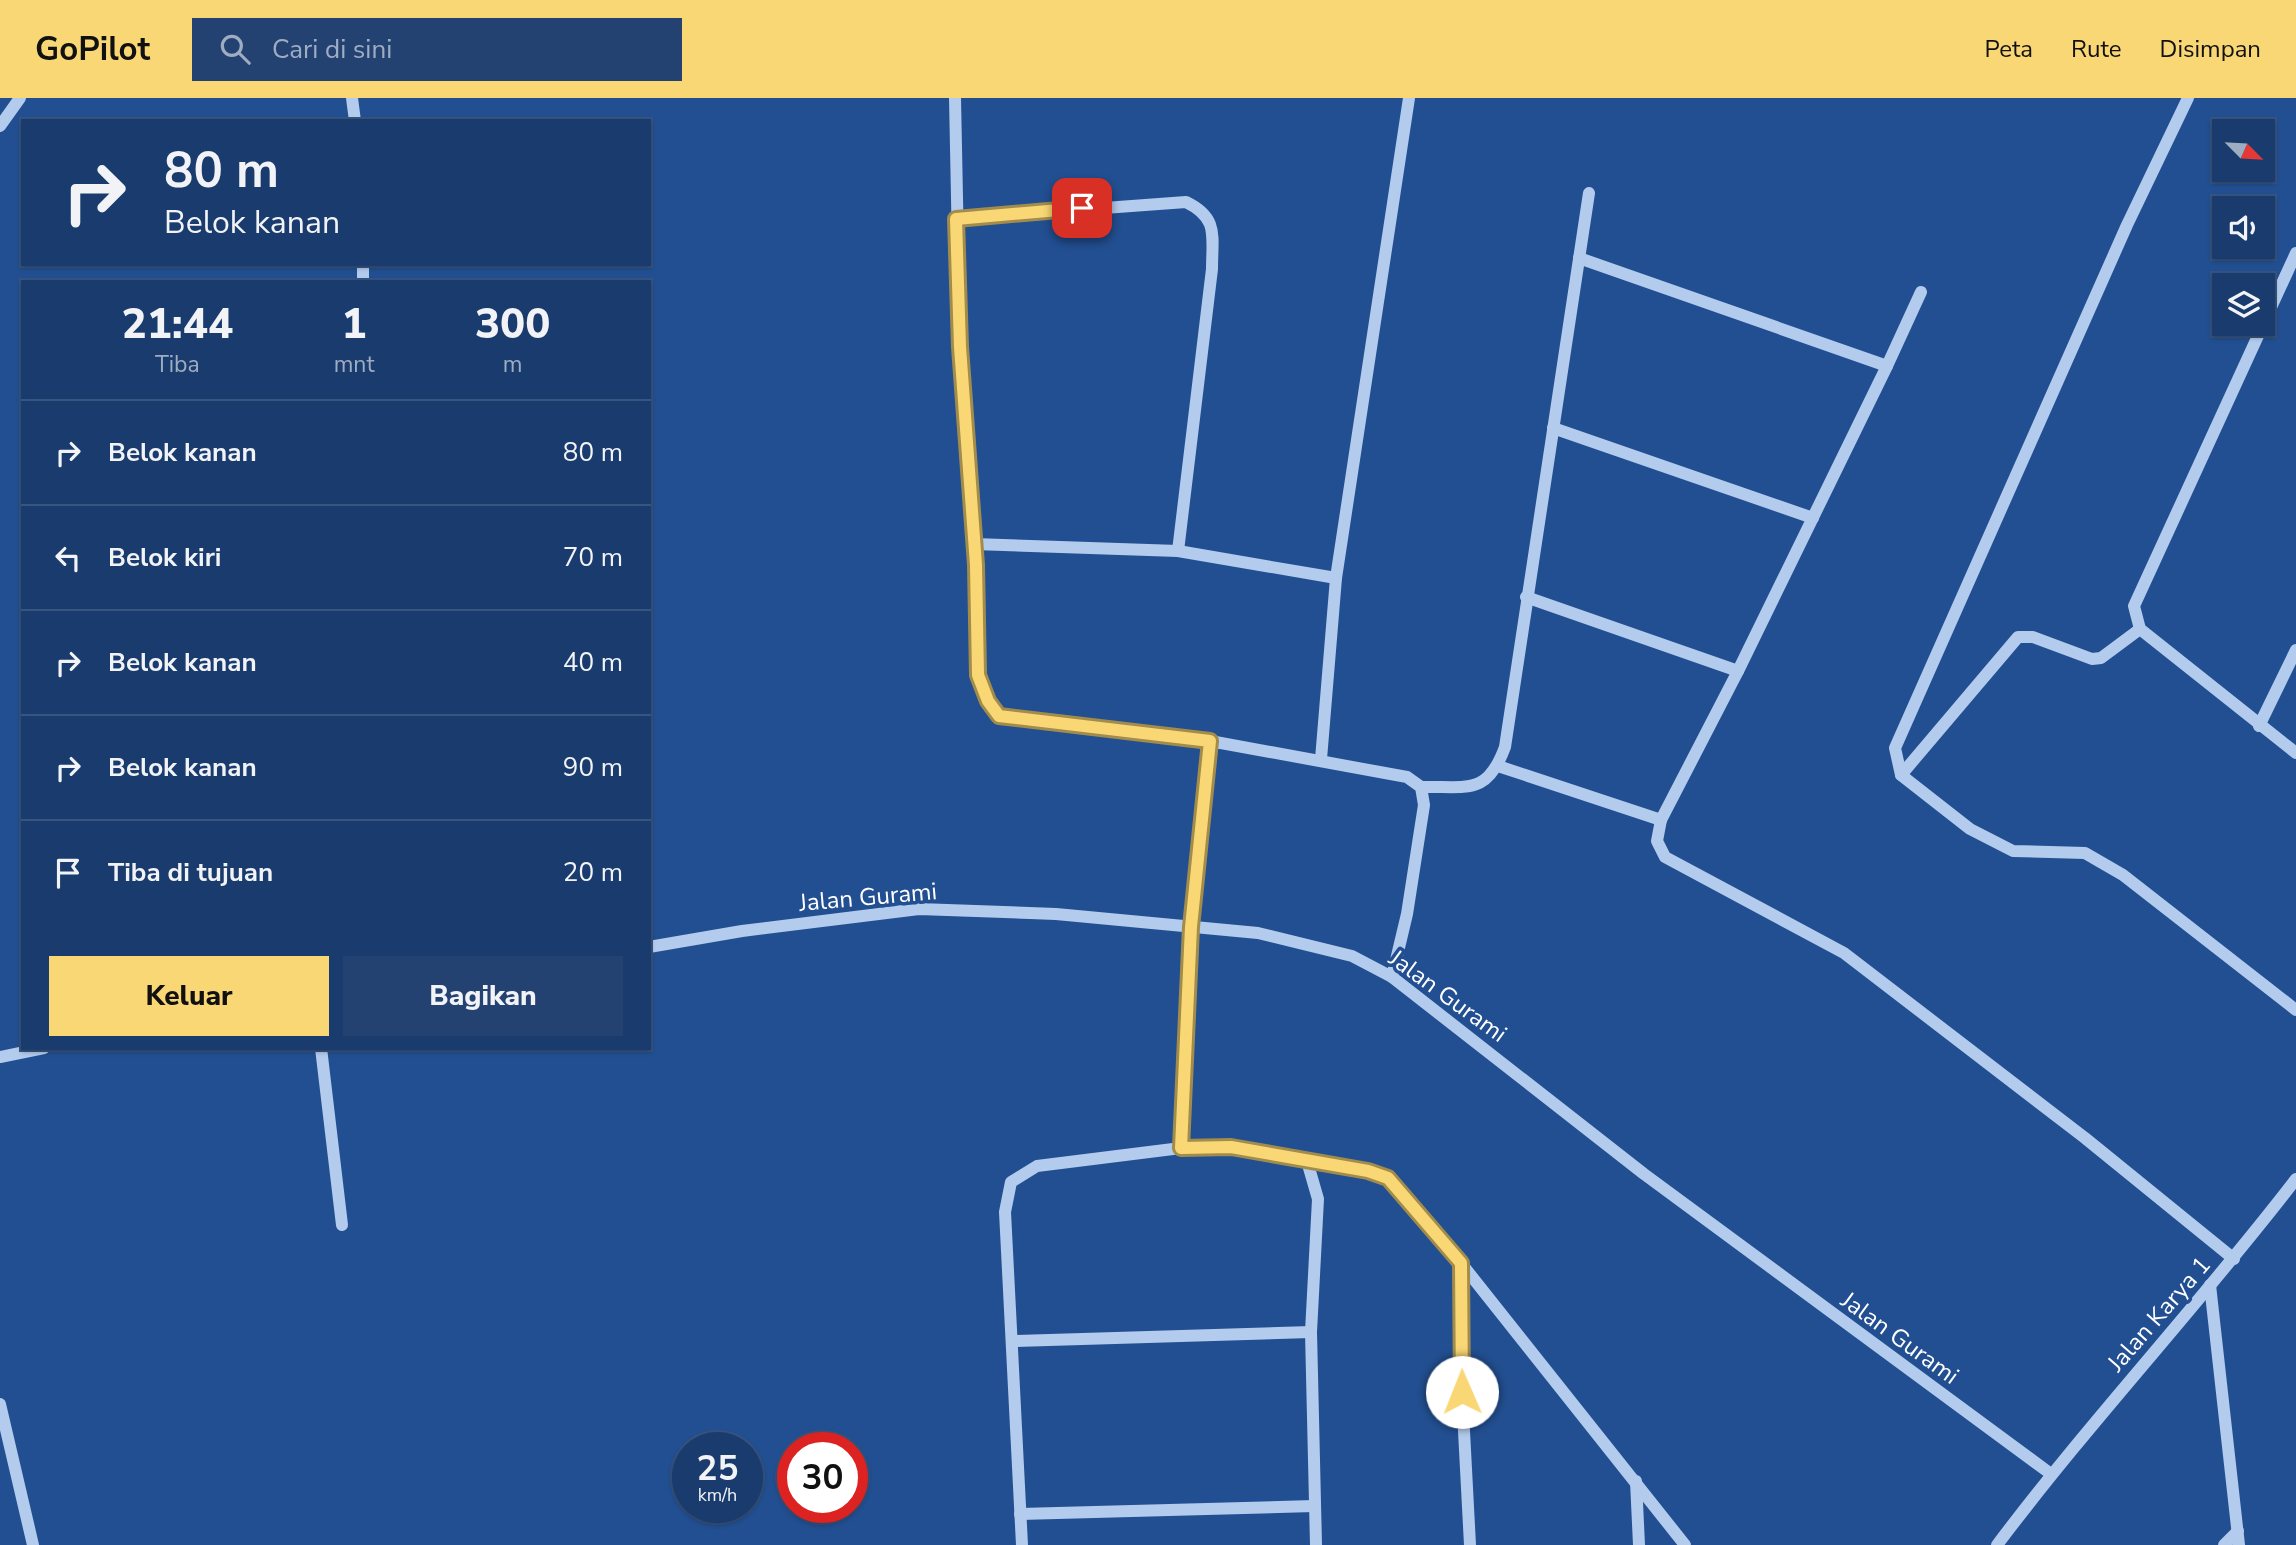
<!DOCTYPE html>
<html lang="id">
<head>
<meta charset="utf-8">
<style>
  body { margin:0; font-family:"Nunito Sans",sans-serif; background:#234272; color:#f1f3f6; height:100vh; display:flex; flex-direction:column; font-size:26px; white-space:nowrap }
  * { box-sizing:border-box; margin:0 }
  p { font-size:23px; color:#9fadc2 }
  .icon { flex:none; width:38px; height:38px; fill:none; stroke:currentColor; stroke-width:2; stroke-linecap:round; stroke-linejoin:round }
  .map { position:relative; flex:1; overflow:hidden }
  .drawer { position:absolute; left:21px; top:182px; width:630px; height:770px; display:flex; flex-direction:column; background:#1a3b6d; border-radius:0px; box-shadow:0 2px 5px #0004,0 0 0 2px #385580 }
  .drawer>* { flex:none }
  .guide { position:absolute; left:21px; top:21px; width:630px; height:147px; border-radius:0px; box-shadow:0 2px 5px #0004,0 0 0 2px #385580; background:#1a3b6d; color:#f1f3f6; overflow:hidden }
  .needle { width:46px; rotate:114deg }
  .tools { position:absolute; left:2212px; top:21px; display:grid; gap:14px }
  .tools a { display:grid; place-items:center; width:63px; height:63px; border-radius:0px; background:#1a3b6d; box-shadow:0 2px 5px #0004,0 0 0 2px #385580; font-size:35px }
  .speed { position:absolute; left:672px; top:1334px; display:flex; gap:14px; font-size:35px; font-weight:700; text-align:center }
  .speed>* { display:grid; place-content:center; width:91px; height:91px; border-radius:50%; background:#1a3b6d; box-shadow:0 2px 5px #0004,0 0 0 2px #385580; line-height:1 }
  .speed small { font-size:18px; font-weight:400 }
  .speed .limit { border:10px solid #d22; background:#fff; color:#111 }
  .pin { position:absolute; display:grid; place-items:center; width:60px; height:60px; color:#fff; margin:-30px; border-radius:14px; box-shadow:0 4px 10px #0006 }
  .me { position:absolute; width:77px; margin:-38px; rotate:359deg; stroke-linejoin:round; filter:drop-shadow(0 0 5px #0008) }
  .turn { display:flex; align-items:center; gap:24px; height:147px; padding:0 28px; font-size:32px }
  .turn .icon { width:91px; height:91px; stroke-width:2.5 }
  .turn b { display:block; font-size:49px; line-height:60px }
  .eta { display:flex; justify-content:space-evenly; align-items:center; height:119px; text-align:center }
  .eta b { font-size:42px; font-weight:800; line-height:49px }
  .action { display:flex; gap:14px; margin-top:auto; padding:14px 28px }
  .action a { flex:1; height:80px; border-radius:0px; background:#f9d775; color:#111; font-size:28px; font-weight:800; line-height:80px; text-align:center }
  .action a+a { background:#234272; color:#f1f3f6 }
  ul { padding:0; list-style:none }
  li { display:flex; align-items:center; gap:21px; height:105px; padding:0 28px; border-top:2px solid #385580 }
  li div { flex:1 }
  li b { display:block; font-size:26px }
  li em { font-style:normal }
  header { display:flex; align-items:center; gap:42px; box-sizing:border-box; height:98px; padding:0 35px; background:#f9d775; color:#111 }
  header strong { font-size:33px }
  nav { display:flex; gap:38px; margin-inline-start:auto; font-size:24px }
  .search { width:490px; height:63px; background:#234272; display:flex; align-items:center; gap:18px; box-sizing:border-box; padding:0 24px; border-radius:0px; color:#9fadc2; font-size:26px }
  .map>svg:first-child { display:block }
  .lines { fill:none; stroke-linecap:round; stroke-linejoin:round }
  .minor { stroke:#b3cbed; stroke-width:12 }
  .route-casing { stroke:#a28c4c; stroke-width:18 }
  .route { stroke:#f9d775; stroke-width:12 }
  .labels { text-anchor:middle; stroke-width:7; stroke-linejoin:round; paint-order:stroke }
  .street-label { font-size:24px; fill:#fff; stroke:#224f91 }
</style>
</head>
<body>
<header>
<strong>GoPilot</strong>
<div class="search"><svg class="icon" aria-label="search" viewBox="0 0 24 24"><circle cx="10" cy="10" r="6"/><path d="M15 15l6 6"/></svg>Cari di sini</div>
<nav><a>Peta</a><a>Rute</a><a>Disimpan</a></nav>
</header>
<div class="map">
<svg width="2296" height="1447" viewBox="0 0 2296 1447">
  <rect width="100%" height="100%" fill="#224f91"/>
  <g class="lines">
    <g class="minor">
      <polyline points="352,0 355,23"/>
      <polyline points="955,0 960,249 976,467 978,577 988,603 999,618 1210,643"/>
      <polyline points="2188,0 2127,127 1895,650 1901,677 1970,731 2013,753 2085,755 2123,777 2296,912"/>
      <polyline points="0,28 20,0"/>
      <path d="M956,121l230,-17c33,16 26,34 26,67l-34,282"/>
      <polyline points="2296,155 2134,508 2140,531 2296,655"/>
      <polyline points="1579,160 1887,268 1921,194"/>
      <polyline points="363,166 363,184"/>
      <polyline points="1887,268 1738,573 1661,722 1657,743 1665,759 1844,855 2085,1040 2234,1161"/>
      <polyline points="1553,330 1813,420"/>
      <polyline points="974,446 1178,453 1336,480"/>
      <polyline points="1526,499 1738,573"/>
      <polyline points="2259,628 2296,552"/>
      <polyline points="1321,661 1336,480 1409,0"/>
      <polyline points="1498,668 1661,722"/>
      <polyline points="1901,677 2018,539 2033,539 2092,561 2101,560 2140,531"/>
      <path d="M1421,689c47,-1 66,9 84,-40l84,-554"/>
      <polyline points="649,849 742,833 919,811 1056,816 1258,835 1352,858 1392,879 1644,1076 2051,1376"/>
      <polyline points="321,950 342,1127"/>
      <polyline points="0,959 44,950"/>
      <polyline points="1307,1063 1368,1073 1388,1080 1461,1165 1685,1447"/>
      <polyline points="1461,1165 1462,1295 1470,1447"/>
      <polyline points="2210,1187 2239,1447"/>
      <polyline points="1012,1243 1311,1234"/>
      <polyline points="0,1306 33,1447"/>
      <polyline points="1636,1383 1639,1447"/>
      <polyline points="1020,1416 1314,1408"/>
      <polyline points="1022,1447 1005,1114 1011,1084 1037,1068 1181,1050"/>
      <polyline points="1316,1447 1311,1234 1318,1101 1307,1063 1231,1049 1181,1050 1191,829 1210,643 1407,679 1421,689 1424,707 1407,816 1392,879"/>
      <path d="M1997,1447c95,-126 203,-241 299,-366"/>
      <polyline points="2224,1447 2238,1433"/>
    </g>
  </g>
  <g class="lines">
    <defs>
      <polyline id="route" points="1082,110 956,121 960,249 976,467 978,577 988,603 999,618 1210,643 1191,829 1181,1050 1231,1049 1368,1073 1388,1080 1461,1165 1462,1294"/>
    </defs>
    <use href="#route" class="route-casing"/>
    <use href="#route" class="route"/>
  </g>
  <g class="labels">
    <g class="street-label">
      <text transform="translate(868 799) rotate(-5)" y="8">Jalan Gurami</text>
      <text transform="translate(1448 898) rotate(36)" y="8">Jalan Gurami</text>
      <text transform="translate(2159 1216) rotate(-49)" y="8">Jalan Karya 1</text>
      <text transform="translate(1900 1240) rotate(36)" y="8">Jalan Gurami</text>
    </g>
  </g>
</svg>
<div class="tools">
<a><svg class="needle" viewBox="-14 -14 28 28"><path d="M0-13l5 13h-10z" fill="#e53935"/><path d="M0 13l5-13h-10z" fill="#9fadc2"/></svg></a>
<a><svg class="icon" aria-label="sound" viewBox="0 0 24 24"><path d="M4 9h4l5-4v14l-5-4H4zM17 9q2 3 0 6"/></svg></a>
<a><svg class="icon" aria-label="layers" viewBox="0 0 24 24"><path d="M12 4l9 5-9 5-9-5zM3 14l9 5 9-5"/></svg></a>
</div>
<div class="speed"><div>25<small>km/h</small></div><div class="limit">30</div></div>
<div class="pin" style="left:1082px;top:110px;background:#d93025"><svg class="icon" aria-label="arrive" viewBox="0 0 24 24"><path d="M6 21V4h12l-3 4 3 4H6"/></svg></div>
<svg class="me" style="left:1462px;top:1294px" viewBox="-20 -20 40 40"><circle r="19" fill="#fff"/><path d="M0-13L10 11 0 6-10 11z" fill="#f9d775"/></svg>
<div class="guide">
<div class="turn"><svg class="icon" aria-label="right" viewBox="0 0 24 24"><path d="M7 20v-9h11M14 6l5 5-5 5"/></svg><div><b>80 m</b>Belok kanan</div></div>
</div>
<section class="drawer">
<div class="eta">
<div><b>21:44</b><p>Tiba</p></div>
<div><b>1</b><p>mnt</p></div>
<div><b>300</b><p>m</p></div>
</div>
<ul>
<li><svg class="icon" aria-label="right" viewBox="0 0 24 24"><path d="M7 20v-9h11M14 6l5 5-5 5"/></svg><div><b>Belok kanan</b></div><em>80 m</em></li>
<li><svg class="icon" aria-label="left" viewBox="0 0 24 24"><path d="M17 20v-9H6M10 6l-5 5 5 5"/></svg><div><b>Belok kiri</b></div><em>70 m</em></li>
<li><svg class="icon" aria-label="right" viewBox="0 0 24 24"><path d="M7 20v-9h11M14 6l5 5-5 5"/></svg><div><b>Belok kanan</b></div><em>40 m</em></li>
<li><svg class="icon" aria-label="right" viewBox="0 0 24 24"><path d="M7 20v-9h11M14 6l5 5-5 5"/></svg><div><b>Belok kanan</b></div><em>90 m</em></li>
<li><svg class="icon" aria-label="arrive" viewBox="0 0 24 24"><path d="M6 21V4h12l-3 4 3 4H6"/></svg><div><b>Tiba di tujuan</b></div><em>20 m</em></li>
</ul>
<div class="action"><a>Keluar</a><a>Bagikan</a></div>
</section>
</div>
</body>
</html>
